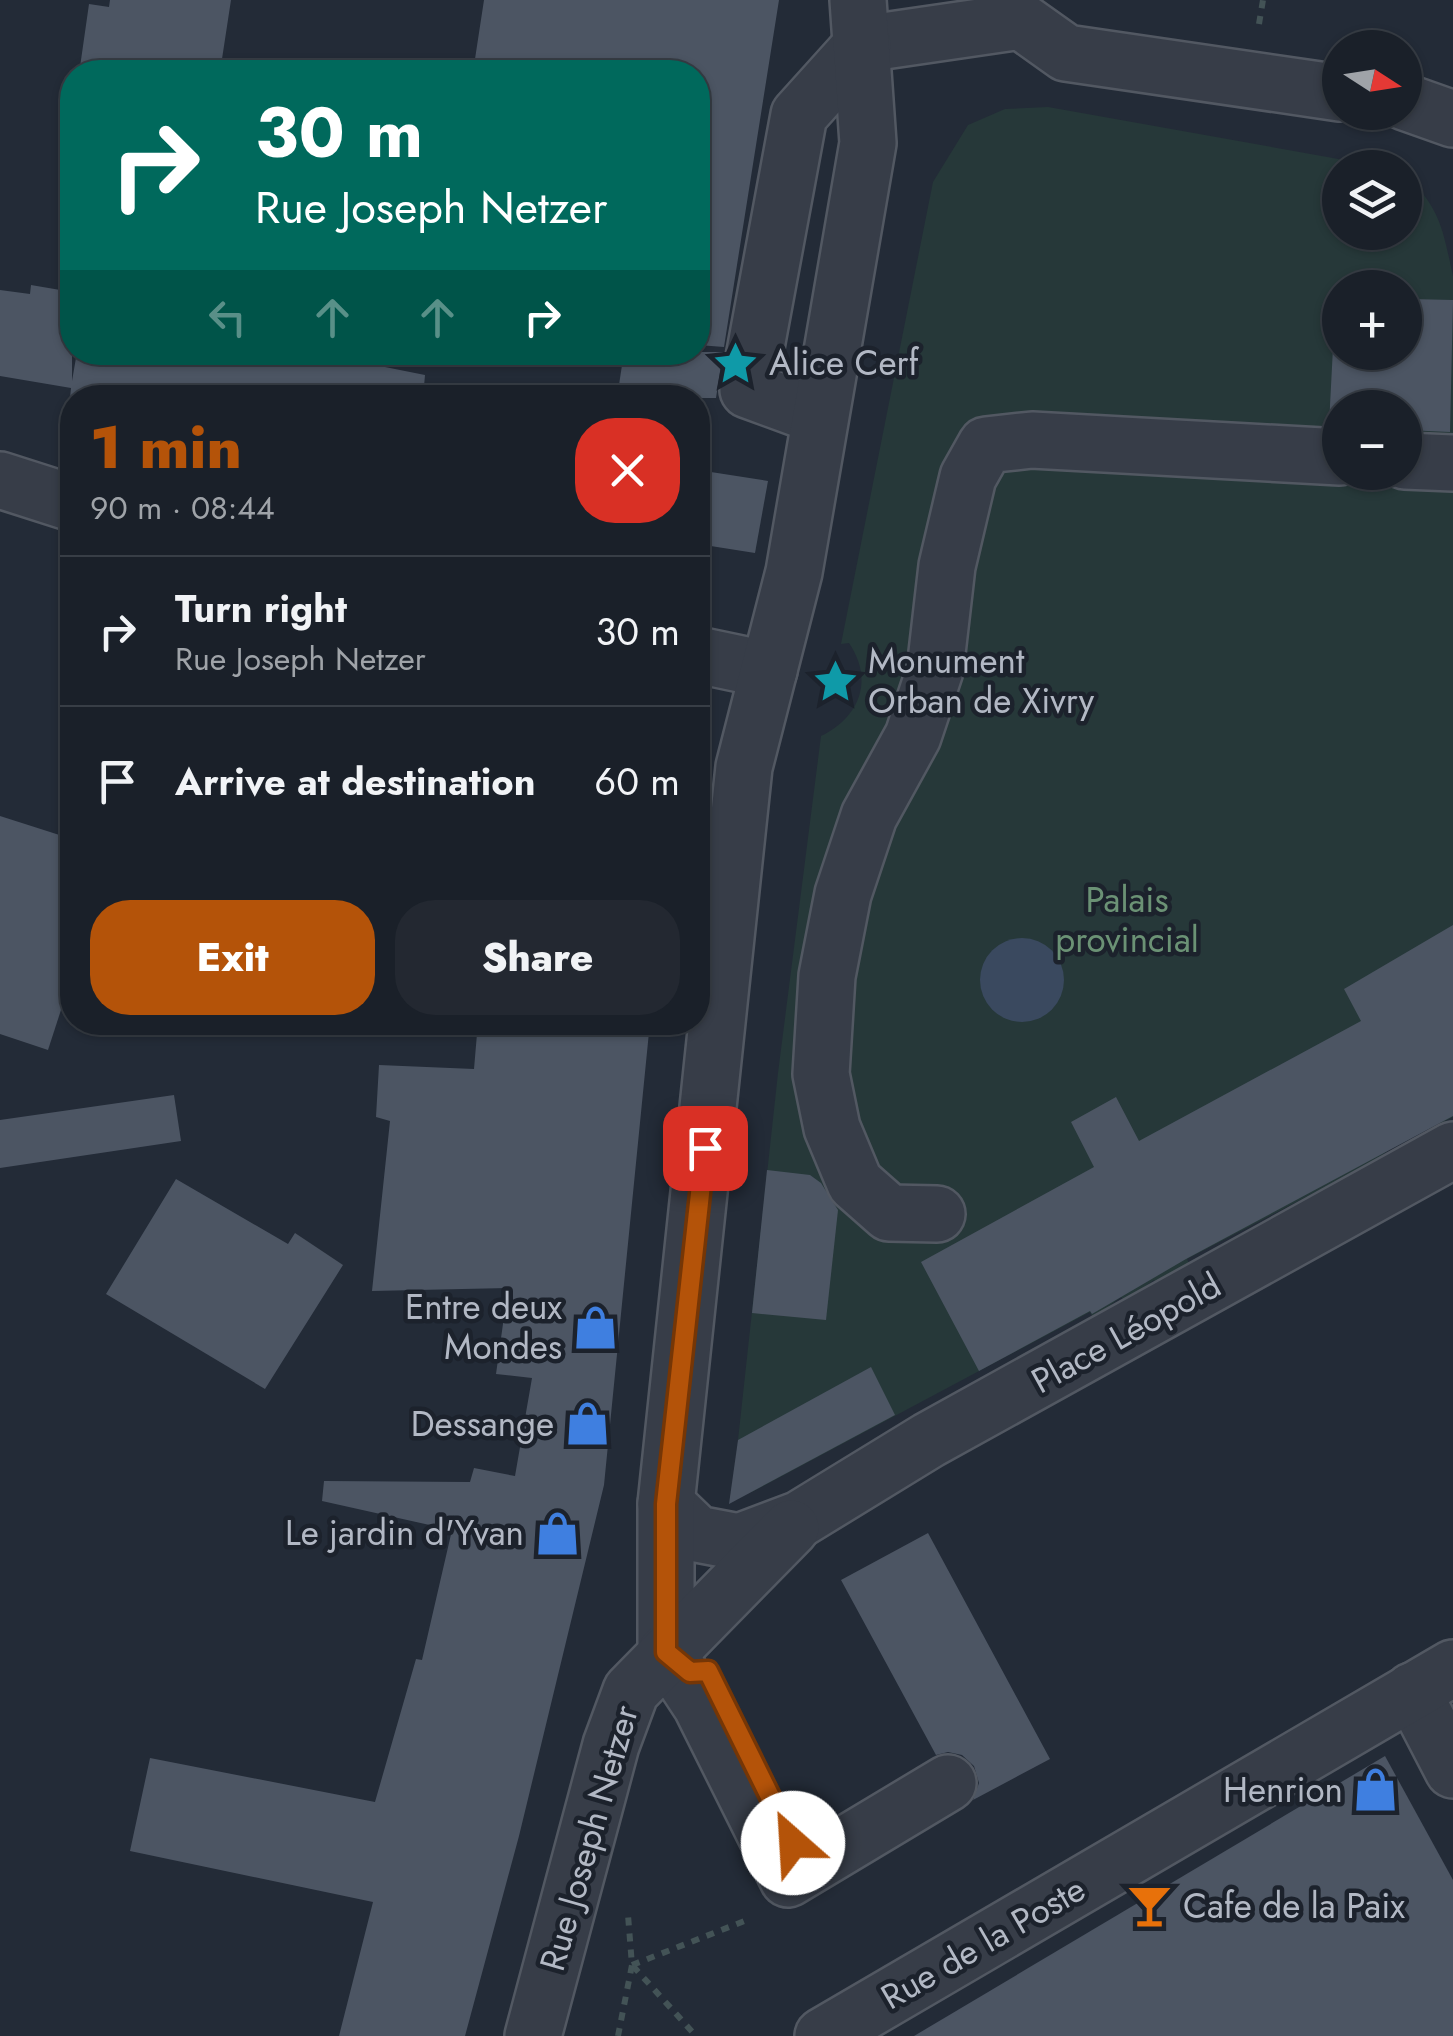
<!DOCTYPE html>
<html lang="en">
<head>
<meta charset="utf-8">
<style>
  body { margin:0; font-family:Jost,sans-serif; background:#232831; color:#f1f3f6; height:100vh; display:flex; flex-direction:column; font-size:38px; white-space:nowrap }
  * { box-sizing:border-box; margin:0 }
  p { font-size:32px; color:#9fa3a8 }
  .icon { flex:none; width:55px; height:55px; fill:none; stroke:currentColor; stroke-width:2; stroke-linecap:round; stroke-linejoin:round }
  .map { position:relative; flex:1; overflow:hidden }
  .side { position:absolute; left:60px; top:385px; width:650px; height:650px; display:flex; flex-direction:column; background:#1a2029; border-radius:40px; box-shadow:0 2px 8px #0004,0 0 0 2px #383e46 }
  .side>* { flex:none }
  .top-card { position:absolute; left:60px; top:60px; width:650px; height:305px; border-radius:40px; box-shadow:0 2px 8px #0004,0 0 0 2px #383e46; background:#00695c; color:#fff; overflow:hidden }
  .needle { width:65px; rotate:102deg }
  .fabs { position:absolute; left:1322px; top:30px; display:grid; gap:20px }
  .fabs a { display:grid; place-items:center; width:100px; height:100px; border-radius:50%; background:#1a2029; box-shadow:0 2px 8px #0004,0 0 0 2px #383e46; font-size:50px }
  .pin { position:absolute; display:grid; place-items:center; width:85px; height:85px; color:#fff; margin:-42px; border-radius:20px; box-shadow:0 5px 15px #0006 }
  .me { position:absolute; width:110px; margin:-55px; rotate:334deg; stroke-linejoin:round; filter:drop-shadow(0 0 8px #0008) }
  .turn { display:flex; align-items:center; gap:35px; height:210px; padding:0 30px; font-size:45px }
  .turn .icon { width:130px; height:130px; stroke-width:2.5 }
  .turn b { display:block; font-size:70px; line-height:85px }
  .lanes { display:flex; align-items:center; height:95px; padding:0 30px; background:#0003; justify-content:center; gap:50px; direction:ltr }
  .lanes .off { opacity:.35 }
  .round { display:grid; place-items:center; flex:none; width:105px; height:105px; border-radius:40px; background:#232831 }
  .overview { display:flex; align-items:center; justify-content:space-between; height:170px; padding:0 30px }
  h1 { font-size:60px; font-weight:800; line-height:75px; color:#b45309 }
  .primary-button { display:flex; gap:20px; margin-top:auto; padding:20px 30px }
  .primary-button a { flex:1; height:115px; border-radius:40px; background:#b45309; color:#fff; font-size:40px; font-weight:800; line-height:115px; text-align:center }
  .primary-button a+a { background:#232831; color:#f1f3f6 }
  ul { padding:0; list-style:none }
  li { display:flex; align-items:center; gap:30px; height:150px; padding:0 30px; border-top:2px solid #383e46 }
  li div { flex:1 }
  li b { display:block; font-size:38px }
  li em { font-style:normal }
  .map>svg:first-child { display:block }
  .green { fill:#263839; fill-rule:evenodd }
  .water { fill:#3a495f }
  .building { fill:#4c5563 }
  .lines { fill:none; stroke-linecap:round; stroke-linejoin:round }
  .minor-casing { stroke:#525862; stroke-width:60 }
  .path { stroke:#435356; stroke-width:6; stroke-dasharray:8 8; stroke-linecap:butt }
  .minor { stroke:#373d48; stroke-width:55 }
  .route-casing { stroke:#753606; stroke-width:25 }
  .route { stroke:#b45309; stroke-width:18 }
  .labels { text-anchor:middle; stroke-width:9; stroke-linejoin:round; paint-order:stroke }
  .poi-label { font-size:35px; fill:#b2b8c4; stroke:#1c222c; text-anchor:end }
  .park-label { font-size:35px; fill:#6b9275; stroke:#1c222c }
  .street-label { font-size:35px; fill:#b2b8c4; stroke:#1c222c }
</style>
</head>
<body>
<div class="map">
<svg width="1453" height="2036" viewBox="0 0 1453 2036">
  <rect width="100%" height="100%" fill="#232b37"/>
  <path class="green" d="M1048,107l335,60 -43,1v64h65v-59c36,38 37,53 48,103v841l-14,7 -2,-4 -30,15 -32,26 -188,98 3,6 -34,18 -2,-3 -29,21 -4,-4 -28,21 -3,-6 -338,180h-9l-5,-52 40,-367 43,-337c39,-19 53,-56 28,-93l-8,1 92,-462 35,-57 37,-16zM1340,288h65v64h-65zM1340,408h65v64h-65z"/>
  <circle class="water" cx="1022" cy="980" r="42"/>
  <g class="building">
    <polygon points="110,0 231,0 220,72 114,72 80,67 89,4 109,7"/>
    <polygon points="484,0 779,0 724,347 698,345 698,72 473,72"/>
    <polygon points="31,285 72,292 72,381 77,352 310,352 425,375 423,398 70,398 71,388 0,376 0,290 30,294"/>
    <polygon points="1410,299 1453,300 1450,432 1405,430 1405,408 1340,408 1340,426 1329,425 1334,328 1340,328 1340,352 1405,352"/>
    <polygon points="624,352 723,352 716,398 617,398"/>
    <polygon points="698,470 768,481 755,553 698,544"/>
    <polygon points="0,816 72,839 72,976 48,1050 0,1034"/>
    <polygon points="1453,925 1453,1116 1186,1259 1092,1314 1090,1311 979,1371 921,1262 1094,1167 1071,1122 1116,1097 1139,1141 1361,1021 1344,989"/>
    <polygon points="478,1022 650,1022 604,1485 519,1836 465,2036 339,2036 373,1902 130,1851 150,1758 375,1802 416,1659 422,1660 452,1530 322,1501 324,1481 470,1482 474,1468 515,1476 532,1378 496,1374 508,1288 372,1291 390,1121 376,1117 379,1065 474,1069"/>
    <polygon points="174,1095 181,1141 0,1168 0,1120"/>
    <polygon points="767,1170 810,1175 821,1183 838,1210 826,1320 752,1313"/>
    <polygon points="176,1179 288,1244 295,1233 343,1265 265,1389 106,1294"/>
    <polygon points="871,1367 895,1415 729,1504 738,1440"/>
    <polygon points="928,1533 1050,1759 973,1800 979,1783 974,1766 962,1755 948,1752 936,1755 841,1580"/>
    <polygon points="1385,1756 1453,1880 1453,2036 914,2036"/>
  </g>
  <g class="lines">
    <defs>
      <g id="minor">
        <polyline points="863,44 1021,21 1066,53 1340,93"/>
        <polyline points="1405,102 1453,119"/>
        <polyline points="819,416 748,390 799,115 863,44"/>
        <polyline points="1405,461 1453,463"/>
        <polyline points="0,480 72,503"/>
        <polyline points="698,655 769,670"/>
        <polyline points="937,1214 889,1213 855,1183 832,1128 821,1074 827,976 843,894 869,816 913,736 935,670 947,566 968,477 986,445 1032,440 1340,457"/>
        <polyline points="666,1504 697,1534 739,1542 800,1519 929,1440 1453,1150"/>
        <polyline points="666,1652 666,1504 744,767 794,572 868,143 858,0"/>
        <polyline points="666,1652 701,1705 788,1879 948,1783"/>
        <polyline points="1412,1691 1453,1770"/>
        <polyline points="533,2036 611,1745 631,1691 791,1528"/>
        <polyline points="823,2036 1453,1668"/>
      </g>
    </defs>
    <use href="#minor" class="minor-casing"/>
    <g class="path">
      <polyline points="1259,24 1263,0"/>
      <polyline points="632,1965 747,1920"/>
      <polyline points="633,1966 696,2036"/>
      <polyline points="618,2036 632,1965 628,1915"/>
    </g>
    <use href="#minor" class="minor"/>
  </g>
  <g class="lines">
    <defs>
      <polyline id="route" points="705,1148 666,1504 666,1652 690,1672 708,1671 793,1843"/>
    </defs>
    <use href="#route" class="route-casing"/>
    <use href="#route" class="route"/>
  </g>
  <defs>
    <symbol id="sight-bare" viewBox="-9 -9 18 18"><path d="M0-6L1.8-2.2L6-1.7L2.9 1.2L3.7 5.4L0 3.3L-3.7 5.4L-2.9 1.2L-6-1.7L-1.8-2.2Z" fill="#0f9aa8" stroke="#1c222c" stroke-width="2.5" paint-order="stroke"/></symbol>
    <symbol id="shop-bare" viewBox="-9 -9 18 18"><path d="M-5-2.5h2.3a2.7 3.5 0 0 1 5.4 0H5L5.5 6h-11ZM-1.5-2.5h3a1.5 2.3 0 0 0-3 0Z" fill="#3f7fe0" stroke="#1c222c" stroke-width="2.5" paint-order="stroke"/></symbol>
    <symbol id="bar-bare" viewBox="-9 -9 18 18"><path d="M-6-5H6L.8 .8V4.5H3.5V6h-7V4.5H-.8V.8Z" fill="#e8710a" stroke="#1c222c" stroke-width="2.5" paint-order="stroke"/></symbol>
  </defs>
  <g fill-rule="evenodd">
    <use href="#sight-bare" x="704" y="332" width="63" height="63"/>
    <use href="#sight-bare" x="804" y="650" width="63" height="63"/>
    <use href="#shop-bare" x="564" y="1296" width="63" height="63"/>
    <use href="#shop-bare" x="556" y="1392" width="63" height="63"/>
    <use href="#shop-bare" x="526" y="1502" width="63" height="63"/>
    <use href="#shop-bare" x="1344" y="1758" width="63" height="63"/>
    <use href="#bar-bare" x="1118" y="1874" width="63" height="63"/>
  </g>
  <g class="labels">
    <g class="poi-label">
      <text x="769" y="375" text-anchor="start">Alice Cerf</text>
      <text x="868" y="673" text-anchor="start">Monument<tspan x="868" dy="40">Orban de Xivry</tspan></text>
      <text x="562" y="1319">Entre deux<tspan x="562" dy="40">Mondes</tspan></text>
      <text x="554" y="1436">Dessange</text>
      <text x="524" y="1545">Le jardin d'Yvan</text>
      <text x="1343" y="1802">Henrion</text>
      <text x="1183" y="1918" text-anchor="start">Cafe de la Paix</text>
    </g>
    <g class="park-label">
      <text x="1127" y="912">Palais<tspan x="1127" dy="40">provincial</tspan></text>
    </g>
    <g class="street-label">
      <text transform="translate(1126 1333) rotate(-29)" y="12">Place Léopold</text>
      <text transform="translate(589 1838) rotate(-74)" y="12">Rue Joseph Netzer</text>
      <text transform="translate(983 1943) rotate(-30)" y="12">Rue de la Poste</text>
    </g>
  </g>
</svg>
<div class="fabs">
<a><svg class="needle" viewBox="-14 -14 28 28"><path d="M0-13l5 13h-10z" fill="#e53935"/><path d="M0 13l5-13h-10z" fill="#9fa3a8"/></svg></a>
<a><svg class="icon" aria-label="layers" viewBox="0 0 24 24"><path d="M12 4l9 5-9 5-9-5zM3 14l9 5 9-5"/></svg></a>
<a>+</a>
<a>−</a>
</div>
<div class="pin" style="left:705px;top:1148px;background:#d93025"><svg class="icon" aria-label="arrive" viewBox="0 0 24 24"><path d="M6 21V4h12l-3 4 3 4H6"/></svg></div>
<svg class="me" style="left:793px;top:1843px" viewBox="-20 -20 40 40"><circle r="19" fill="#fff"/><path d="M0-13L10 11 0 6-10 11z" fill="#b45309"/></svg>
<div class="top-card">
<div class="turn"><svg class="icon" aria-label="right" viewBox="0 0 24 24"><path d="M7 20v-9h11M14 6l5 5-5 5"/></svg><div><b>30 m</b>Rue Joseph Netzer</div></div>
<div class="lanes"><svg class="icon off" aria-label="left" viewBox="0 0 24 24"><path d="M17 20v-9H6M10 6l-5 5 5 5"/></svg><svg class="icon off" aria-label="ahead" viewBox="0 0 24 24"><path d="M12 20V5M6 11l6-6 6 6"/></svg><svg class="icon off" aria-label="ahead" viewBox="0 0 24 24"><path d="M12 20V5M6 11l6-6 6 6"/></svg><svg class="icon" aria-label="right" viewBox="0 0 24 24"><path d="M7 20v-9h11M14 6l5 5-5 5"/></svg></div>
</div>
<section class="side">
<div class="overview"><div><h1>1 min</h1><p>90 m · 08:44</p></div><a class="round" style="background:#d93025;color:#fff"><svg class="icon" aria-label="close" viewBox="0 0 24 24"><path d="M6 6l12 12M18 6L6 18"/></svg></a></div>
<ul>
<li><svg class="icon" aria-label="right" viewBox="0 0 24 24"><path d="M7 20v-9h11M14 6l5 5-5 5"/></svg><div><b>Turn right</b><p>Rue Joseph Netzer</p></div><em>30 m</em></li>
<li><svg class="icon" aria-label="arrive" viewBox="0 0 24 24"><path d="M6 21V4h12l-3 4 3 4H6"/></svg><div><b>Arrive at destination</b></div><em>60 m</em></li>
</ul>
<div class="primary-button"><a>Exit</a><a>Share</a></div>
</section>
</div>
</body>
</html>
